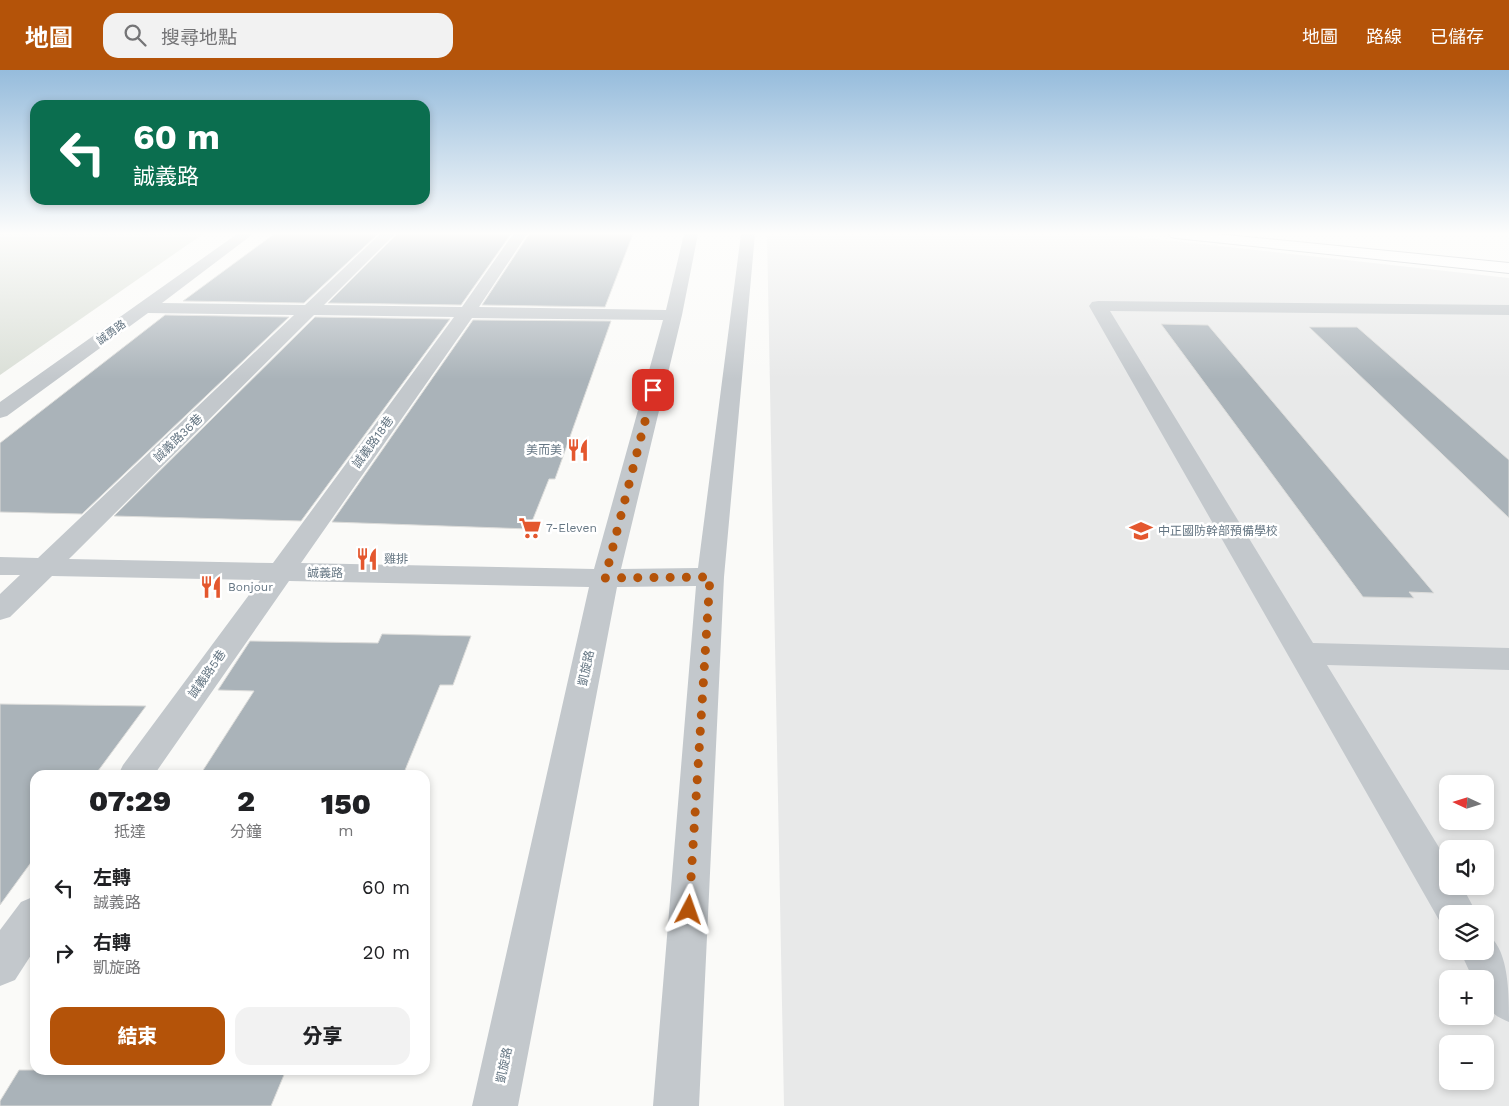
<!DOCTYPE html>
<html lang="zh-TW">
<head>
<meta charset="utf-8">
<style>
  body { margin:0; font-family:"Work Sans","Noto Sans TC",sans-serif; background:#f2f2f2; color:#202124; height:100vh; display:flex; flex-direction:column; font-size:19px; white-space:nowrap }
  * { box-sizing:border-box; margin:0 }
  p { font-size:16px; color:#757577 }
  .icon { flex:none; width:28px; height:28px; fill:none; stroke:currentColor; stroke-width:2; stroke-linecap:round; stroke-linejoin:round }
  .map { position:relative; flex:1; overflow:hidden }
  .drawer { position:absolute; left:30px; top:700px; width:400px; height:305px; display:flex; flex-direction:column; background:#fff; border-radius:15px; box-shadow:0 2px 8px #0003 }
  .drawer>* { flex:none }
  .guide { position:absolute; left:30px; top:30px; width:400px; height:105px; border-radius:15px; box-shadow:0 2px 8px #0003; background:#0b6e4f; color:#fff; overflow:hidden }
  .needle { width:32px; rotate:274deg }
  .fabs { position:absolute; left:1439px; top:705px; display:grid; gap:10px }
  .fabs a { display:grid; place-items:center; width:55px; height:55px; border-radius:10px; background:#fff; box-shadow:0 2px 8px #0003; font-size:25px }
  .pin { position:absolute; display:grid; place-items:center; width:42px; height:42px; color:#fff; margin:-21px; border-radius:10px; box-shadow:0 2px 8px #0006 }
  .me { position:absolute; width:55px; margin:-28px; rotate:4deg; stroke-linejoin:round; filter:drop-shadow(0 0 4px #0008) }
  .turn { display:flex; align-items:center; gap:18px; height:105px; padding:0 20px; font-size:22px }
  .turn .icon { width:65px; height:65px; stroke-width:2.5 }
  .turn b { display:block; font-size:35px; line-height:42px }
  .eta { display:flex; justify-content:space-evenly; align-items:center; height:85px; text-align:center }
  .eta b { font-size:30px; font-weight:800; line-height:35px }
  .button { display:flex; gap:10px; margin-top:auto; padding:10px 20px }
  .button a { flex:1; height:58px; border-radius:15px; background:#b45309; color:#fff; font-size:20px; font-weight:800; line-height:58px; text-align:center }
  .button a+a { background:#f2f2f2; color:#202124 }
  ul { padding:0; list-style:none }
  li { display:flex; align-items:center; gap:15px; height:65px; padding:0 20px }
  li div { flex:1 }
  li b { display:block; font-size:19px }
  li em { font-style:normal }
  header { display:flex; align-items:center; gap:30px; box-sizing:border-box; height:70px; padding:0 25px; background:#b45309; color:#fff }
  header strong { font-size:24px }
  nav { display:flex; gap:28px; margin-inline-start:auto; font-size:18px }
  .search { width:350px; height:45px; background:#f2f2f2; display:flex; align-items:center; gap:12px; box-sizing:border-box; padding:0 18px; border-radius:15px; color:#757577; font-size:19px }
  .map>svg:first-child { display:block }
  .built { fill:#e8e9e9; fill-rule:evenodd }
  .green { fill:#dadfd7 }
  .building { fill:#aab3b9; stroke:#dcdcda }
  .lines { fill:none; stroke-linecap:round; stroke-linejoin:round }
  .major-casing { stroke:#b5babe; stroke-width:2 }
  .minor { fill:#c3c8cc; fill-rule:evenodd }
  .major { fill:#fff; fill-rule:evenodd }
  .route { stroke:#b45309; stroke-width:9; stroke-dasharray:0 16.2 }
  .labels { text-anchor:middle; stroke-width:5; stroke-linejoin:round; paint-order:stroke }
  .far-street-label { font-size:11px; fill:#657683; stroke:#fff }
  .street-label { font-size:12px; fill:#657683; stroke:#fff }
  .poi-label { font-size:12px; fill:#657683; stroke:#fff; text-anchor:start }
</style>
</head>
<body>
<header>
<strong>地圖</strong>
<div class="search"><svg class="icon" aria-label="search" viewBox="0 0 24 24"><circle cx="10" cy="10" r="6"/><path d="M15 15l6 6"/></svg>搜尋地點</div>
<nav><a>地圖</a><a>路線</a><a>已儲存</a></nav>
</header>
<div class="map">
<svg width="1509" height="1036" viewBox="0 0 1509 1036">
  <rect width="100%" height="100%" fill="#fafaf8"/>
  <path class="built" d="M767,164h343l399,44v828h-725zM1448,714h37v37h-37zM1448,779h37v37h-37zM1448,844h37v37h-37zM1448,909h37v37h-37zM1448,974h37v37h-37z"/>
  <polygon class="green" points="0,164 203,164 0,305"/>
  <g class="building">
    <polygon points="274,164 378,164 304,233 183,231"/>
    <polygon points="397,164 511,164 461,235 328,233"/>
    <polygon points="529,164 633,164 605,237 482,235"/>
    <polygon points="165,245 289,247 82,444 0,442 0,373"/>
    <polygon points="315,247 450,249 301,451 114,446"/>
    <polygon points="473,250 611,251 555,409 549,409 529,459 332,452"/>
    <polygon points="1161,254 1208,255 1434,523 1409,522 1414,528 1363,527"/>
    <polygon points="1309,257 1357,257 1509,390 1509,448"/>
    <polygon points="382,564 471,566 453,615 440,615 403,705 200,705 254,621 218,620 250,571 378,573"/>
    <polygon points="0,634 146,636 95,705 35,705 35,787 0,835"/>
    <polygon points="19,1000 286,1000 271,1036 0,1036 0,1031"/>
  </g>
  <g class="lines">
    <defs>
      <polygon id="major" points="1169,164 1216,164 1509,193 1509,203 1176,168 1171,167"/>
    </defs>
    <use href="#major" class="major-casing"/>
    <g class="minor">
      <path d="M237,164h16l-91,69 143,2 75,-71h15l-71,71 138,2 51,-73h14l-48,73 187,3 18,-76h14l-16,81 -61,254 77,-1 43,-334h14l-31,343 -25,529h-46l43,-520 -79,1 -99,519h-46l117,-519 -300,-6 -135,194h-36l5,-10 137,-185 -208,-4 -42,41 -10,3v-26l20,-19h-20v-18l38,1 256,-243 -146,-2 -141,103 -7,2v-16zM314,245l140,2 -181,246 -204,-4zM472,248l191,2 -69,249 -293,-6z"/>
      <polygon points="1098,231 1509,235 1509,245 1110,241 1313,573 1509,578 1509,600 1327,595 1448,792 1448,816 1462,816 1477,844 1448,844 1448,859 1443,857 1089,236 1092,232"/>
      <polygon points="35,826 35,879 15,910 0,916 0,860 21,832"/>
      <path d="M1485,863c24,13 24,60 24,89 -24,-10 -24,-18 -24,-43h-12l-13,-28h25z"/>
    </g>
    <use href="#major" class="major"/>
  </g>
  <linearGradient id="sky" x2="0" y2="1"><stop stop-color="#96bcdc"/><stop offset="0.53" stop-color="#fdfdfc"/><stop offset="1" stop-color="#fdfdfc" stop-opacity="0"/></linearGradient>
  <rect width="1509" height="309" fill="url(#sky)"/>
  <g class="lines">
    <polyline class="route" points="653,320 605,508 710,507 689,840"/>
  </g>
  <defs>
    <symbol id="restaurant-bare" viewBox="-9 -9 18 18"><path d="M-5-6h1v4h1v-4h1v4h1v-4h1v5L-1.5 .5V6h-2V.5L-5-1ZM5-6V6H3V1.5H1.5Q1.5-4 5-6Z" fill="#e4572e" stroke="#fff" stroke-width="2.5" paint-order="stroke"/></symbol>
    <symbol id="supermarket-bare" viewBox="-9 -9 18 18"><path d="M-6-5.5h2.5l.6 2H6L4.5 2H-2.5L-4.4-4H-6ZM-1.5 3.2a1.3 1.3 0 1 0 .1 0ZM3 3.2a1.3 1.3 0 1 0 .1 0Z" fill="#e4572e" stroke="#fff" stroke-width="2.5" paint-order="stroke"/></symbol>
    <symbol id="school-bare" viewBox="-9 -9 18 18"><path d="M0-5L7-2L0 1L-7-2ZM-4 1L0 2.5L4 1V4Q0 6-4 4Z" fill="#e4572e" stroke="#fff" stroke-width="2.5" paint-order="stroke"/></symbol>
  </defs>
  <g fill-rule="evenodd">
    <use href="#restaurant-bare" x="562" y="364" width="32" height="32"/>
    <use href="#supermarket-bare" x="514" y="442" width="32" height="32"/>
    <use href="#school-bare" x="1125" y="445" width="32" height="32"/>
    <use href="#restaurant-bare" x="351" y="473" width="32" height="32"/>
    <use href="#restaurant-bare" x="195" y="501" width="32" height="32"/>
  </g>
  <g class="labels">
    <g class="far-street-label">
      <text transform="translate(111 262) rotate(-36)" y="4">誠勇路</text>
    </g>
    <g class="street-label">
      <text transform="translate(178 368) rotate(-44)" y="4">誠義路36巷</text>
      <text transform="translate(373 372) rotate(-54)" y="4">誠義路18巷</text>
      <text transform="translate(325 503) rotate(1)" y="4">誠義路</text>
      <text transform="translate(586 598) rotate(-78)" y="4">凱旋路</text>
      <text transform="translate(207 604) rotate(-55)" y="4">誠義路5巷</text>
      <text transform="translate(504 995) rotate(-78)" y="4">凱旋路</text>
    </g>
    <g class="poi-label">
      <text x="562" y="384" text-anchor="end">美而美</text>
      <text x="546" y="462">7-Eleven</text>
      <text x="1158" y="465">中正國防幹部預備學校</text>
      <text x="384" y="493">雞排</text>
      <text x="228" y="521">Bonjour</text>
    </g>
  </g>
</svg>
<div class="fabs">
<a><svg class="needle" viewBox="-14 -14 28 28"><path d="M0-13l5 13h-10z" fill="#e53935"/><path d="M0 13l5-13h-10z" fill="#757577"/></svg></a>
<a><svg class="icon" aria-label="sound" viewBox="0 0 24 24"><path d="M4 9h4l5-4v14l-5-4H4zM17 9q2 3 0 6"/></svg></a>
<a><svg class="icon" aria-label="layers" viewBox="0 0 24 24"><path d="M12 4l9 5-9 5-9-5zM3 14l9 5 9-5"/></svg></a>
<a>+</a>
<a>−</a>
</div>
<div class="pin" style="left:653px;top:320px;background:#d93025"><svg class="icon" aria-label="arrive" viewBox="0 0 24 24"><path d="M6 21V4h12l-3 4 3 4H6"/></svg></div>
<svg class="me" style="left:689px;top:840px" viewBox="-20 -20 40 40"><path d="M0-17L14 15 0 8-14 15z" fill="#b45309" stroke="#fff" stroke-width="4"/></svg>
<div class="guide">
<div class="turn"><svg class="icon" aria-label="left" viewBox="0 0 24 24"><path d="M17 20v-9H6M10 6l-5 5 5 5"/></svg><div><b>60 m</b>誠義路</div></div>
</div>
<section class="drawer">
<div class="eta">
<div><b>07:29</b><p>抵達</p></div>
<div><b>2</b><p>分鐘</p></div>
<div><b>150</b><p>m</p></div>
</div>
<ul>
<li><svg class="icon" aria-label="left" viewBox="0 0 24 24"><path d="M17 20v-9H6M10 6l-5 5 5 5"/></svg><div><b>左轉</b><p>誠義路</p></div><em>60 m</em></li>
<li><svg class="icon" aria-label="right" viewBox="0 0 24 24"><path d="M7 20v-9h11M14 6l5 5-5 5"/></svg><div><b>右轉</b><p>凱旋路</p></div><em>20 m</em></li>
</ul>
<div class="button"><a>結束</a><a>分享</a></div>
</section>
</div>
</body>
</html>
